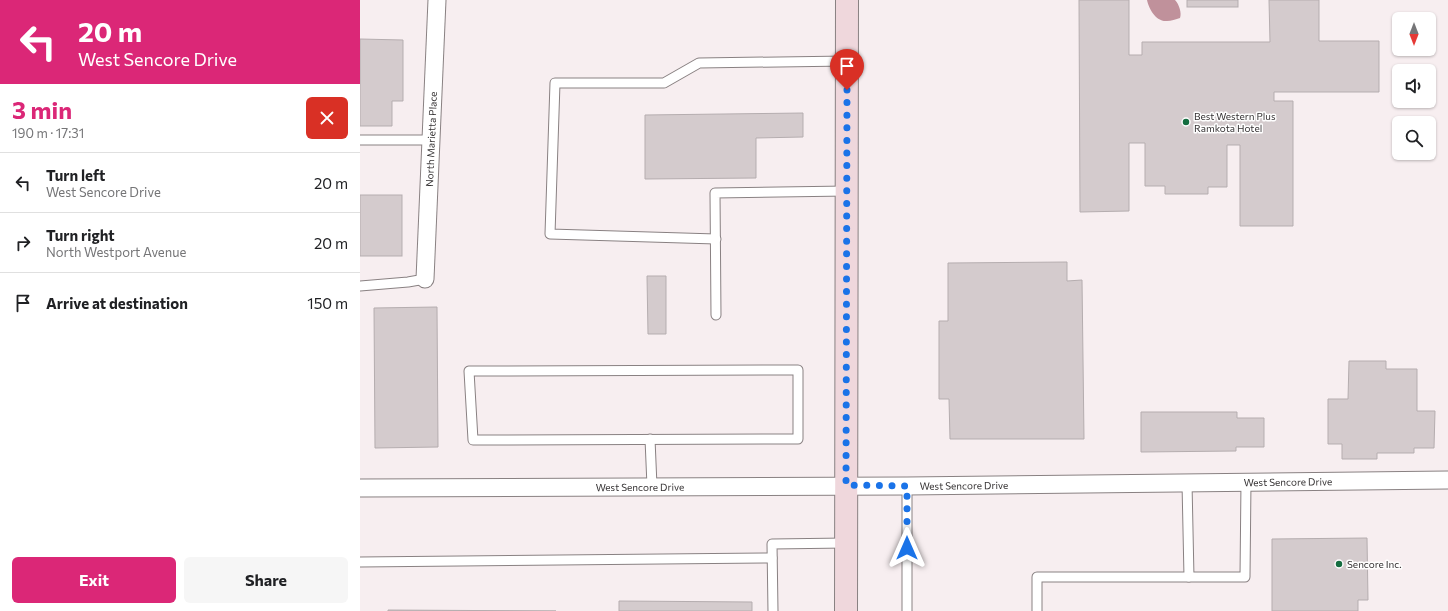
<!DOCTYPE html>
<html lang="en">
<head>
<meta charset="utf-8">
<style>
  body { margin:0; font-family:Commissioner,sans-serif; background:#f6f6f6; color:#202124; height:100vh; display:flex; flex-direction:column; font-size:15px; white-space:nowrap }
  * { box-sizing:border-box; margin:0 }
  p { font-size:13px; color:#757577 }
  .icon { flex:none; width:22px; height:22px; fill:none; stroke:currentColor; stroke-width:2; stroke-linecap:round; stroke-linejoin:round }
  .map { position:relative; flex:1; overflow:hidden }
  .drawer { display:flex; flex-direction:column; background:#fff; width:360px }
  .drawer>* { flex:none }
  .guide { background:#db2777; color:#fff; overflow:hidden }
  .needle { width:26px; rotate:180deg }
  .buttons { position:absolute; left:1032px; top:12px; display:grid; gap:8px }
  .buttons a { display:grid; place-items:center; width:44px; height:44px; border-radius:6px; background:#fff; box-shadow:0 1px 3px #0004; font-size:20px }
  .pin { position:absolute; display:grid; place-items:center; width:34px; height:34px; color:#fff; margin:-41px -17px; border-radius:50% 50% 50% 0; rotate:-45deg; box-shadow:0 0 4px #0007 }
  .pin .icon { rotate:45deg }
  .me { position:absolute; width:44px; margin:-22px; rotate:0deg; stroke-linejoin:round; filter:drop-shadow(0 0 3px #0008) }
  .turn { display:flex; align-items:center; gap:14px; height:84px; padding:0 12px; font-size:18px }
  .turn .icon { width:52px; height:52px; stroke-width:2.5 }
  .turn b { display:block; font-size:28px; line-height:34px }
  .round { display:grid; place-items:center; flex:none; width:42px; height:42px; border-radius:6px; background:#f6f6f6 }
  .summary { display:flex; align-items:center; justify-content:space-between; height:68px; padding:0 12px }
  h1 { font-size:24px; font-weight:700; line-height:30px; color:#db2777 }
  .action { display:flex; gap:8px; margin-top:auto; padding:8px 12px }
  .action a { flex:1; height:46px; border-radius:6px; background:#db2777; color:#fff; font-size:16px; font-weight:700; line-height:46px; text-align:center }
  .action a+a { background:#f6f6f6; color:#202124 }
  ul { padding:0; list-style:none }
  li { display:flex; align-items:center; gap:12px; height:60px; padding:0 12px; border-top:1px solid #e0e0e0 }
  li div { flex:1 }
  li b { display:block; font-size:15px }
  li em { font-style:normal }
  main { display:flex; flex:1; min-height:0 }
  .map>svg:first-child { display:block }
  .water { fill:#c0919b }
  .building { fill:#d4cbcd; stroke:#b5adaf }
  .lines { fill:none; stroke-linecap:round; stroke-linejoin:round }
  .service-casing { stroke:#898182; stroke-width:11 }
  .minor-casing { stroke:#898182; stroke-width:19 }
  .secondary-casing { stroke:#898182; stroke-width:24 }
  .service { stroke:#fff; stroke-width:9 }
  .minor { stroke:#fff; stroke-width:17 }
  .secondary { stroke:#efd7dc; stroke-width:22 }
  .route { stroke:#1a73e8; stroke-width:7; stroke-dasharray:0 12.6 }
  .poi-dot { fill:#146d40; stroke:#fff; stroke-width:1.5 }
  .labels { text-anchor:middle; stroke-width:3; stroke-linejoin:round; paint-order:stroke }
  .poi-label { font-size:10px; fill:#363334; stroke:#fff; text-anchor:start }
  .street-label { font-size:10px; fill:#363334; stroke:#fff }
</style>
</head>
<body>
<main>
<section class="drawer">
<div class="guide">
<div class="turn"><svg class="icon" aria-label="left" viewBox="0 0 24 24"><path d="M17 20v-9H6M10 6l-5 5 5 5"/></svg><div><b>20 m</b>West Sencore Drive</div></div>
</div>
<div class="summary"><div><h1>3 min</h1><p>190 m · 17:31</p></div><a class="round" style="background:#d93025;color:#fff"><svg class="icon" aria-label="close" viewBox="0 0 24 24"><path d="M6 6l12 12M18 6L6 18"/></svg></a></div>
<ul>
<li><svg class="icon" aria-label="left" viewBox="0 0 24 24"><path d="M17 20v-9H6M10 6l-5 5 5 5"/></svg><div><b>Turn left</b><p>West Sencore Drive</p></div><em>20 m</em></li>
<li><svg class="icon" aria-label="right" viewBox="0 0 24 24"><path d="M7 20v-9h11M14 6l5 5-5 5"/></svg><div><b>Turn right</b><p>North Westport Avenue</p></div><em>20 m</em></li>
<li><svg class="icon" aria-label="arrive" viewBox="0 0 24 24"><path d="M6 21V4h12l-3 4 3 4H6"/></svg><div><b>Arrive at destination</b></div><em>150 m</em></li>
</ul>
<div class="action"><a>Exit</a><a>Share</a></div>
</section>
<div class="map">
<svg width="1088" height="611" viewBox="0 0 1088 611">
  <rect width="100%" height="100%" fill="#f7eef0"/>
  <path class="water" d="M787,0h28c4,4 7,13 5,18 -4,1 -9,3 -13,3 -11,1 -18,-12 -20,-21z"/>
  <g class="building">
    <polygon points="719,0 769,0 769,55 782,55 782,42 910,42 909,0 959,0 959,41 1019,41 1019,92 914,92 914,101 933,101 933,226 880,226 880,145 867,145 867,187 848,187 848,194 805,194 805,186 785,186 785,143 769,143 769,211 720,212"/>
    <rect x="827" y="0" width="51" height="7"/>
    <polygon points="0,39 43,40 43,101 32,101 32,126 0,126"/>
    <polygon points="443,113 443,137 396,138 396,178 285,179 285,115"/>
    <rect x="0" y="195" width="42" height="61"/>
    <polygon points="707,262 707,281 722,280 724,439 590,439 589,399 579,399 579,321 588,321 588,263"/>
    <polygon points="287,276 306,276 306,334 288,334"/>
    <polygon points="77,307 78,447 15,448 14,308"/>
    <polygon points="989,361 1026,361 1026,369 1057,369 1057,411 1075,411 1074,448 1054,448 1054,453 1017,453 1017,459 982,459 982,444 968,444 968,399 988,399"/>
    <polygon points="781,412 877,412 877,418 904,418 904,447 876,447 876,451 781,452"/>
    <polygon points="1007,538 1008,600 998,600 998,611 912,611 912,539"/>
    <polygon points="259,601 392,602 392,611 259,611"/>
    <polygon points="28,610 196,611 28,611"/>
  </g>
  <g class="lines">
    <defs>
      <g id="service">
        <polyline points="0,140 71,140"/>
        <polyline points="356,239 190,234 195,83 304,83 339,63 487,61"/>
        <polyline points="0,286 48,282 65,279"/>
        <polyline points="356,315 355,193 487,191"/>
        <polygon points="438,370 438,439 113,440 109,371"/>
        <polyline points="290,439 292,486"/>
        <polyline points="827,483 829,577"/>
        <polyline points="547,486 547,611"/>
        <polyline points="0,562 412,558"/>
        <polyline points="413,611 412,544 486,543"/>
        <polyline points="677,611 677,577 885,577 886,482"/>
      </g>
      <g id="minor">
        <path id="s1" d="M65,279l12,-279"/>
        <path id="s2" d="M0,488l547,-2 541,-6"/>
      </g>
      <polyline id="secondary" points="486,611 487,0"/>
    </defs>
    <use href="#service" class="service-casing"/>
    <use href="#minor" class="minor-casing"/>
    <use href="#secondary" class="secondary-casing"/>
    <use href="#service" class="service"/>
    <use href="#minor" class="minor"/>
    <use href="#secondary" class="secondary"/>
  </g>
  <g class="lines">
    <polyline class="route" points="487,90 486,485 547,486 547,548"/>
  </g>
  <g class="poi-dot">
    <circle cx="826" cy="122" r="4"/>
    <circle cx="979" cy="564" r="4"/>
  </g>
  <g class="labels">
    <g class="poi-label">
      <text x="834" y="120">Best Western Plus<tspan x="834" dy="12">Ramkota Hotel</tspan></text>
      <text x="987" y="568">Sencore Inc.</text>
    </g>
    <g class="street-label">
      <text dy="4" stroke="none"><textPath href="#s1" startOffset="140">North Marietta Place</textPath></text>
      <text dy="4" stroke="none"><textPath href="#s2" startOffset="928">West Sencore Drive</textPath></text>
      <text dy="4" stroke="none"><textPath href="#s2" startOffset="604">West Sencore Drive</textPath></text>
      <text dy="4" stroke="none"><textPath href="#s2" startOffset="280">West Sencore Drive</textPath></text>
    </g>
  </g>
</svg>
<div class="buttons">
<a><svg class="needle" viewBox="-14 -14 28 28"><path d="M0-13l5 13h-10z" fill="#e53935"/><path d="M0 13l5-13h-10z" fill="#757577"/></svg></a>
<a><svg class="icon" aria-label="sound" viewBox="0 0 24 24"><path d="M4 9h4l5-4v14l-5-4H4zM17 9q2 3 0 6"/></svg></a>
<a><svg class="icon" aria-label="search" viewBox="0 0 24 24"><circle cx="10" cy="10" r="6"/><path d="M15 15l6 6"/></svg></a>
</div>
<div class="pin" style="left:487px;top:90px;background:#d93025"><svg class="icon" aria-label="arrive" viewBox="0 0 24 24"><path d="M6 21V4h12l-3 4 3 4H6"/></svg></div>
<svg class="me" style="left:547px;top:548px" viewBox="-20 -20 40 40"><path d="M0-17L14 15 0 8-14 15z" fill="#1a73e8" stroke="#fff" stroke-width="4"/></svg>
</div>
</main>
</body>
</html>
